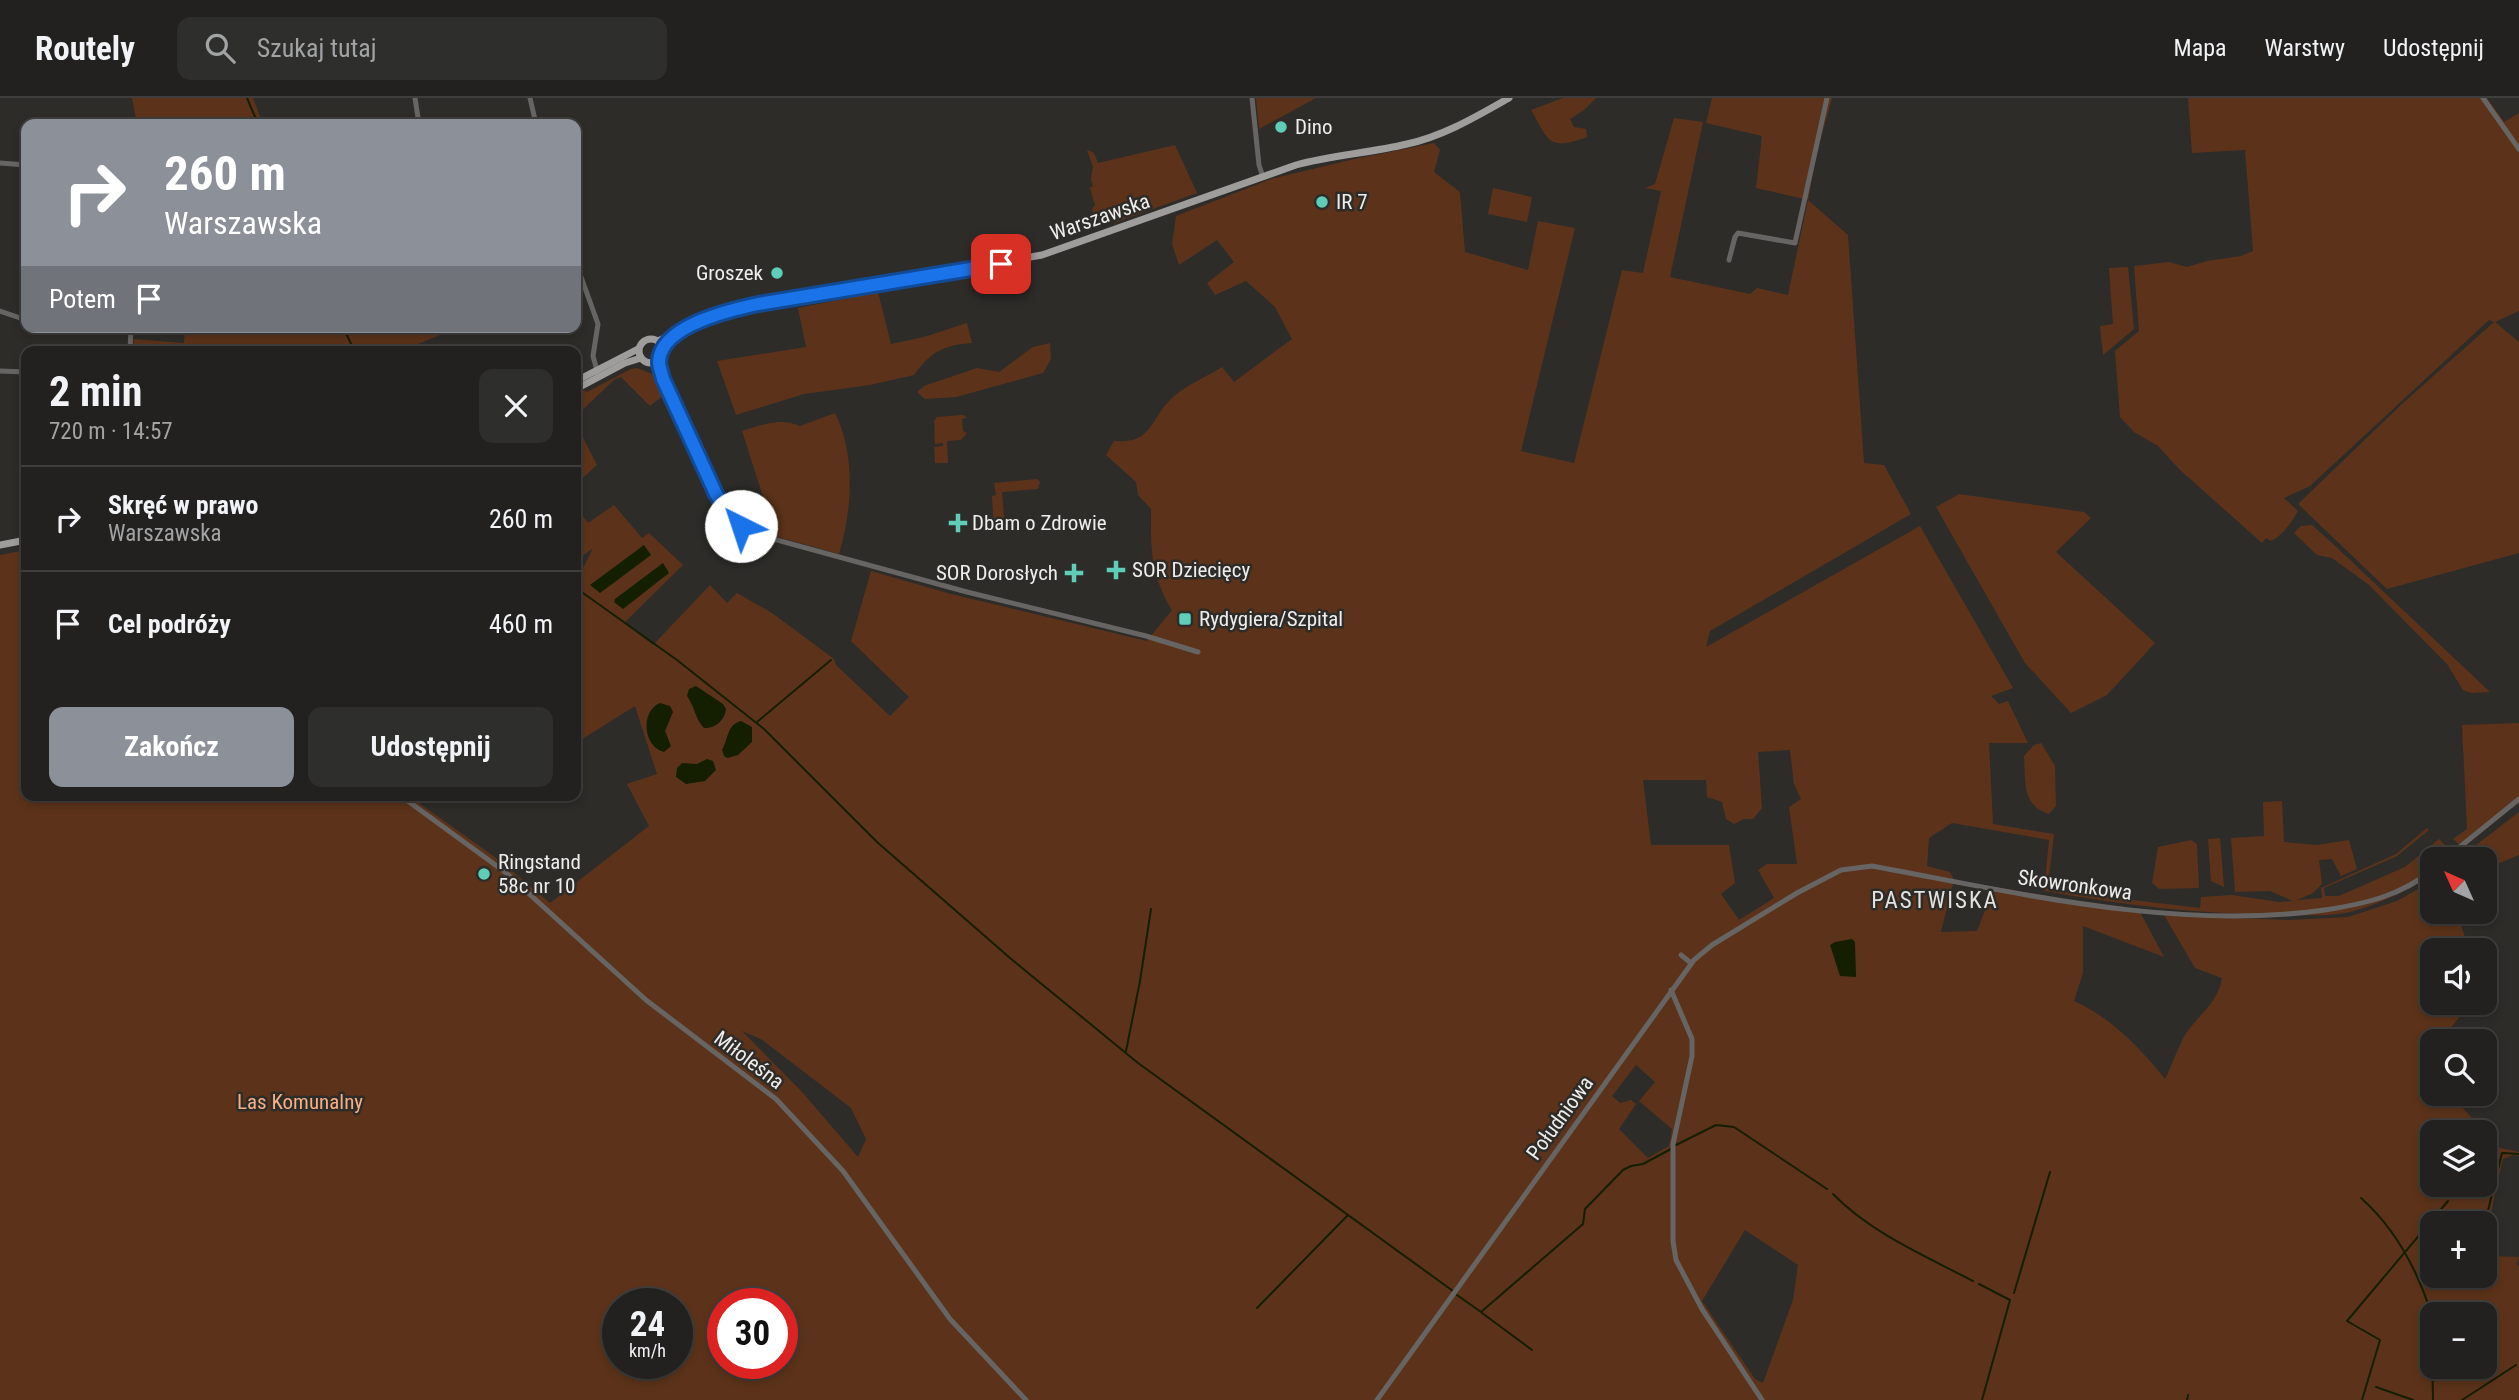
<!DOCTYPE html>
<html lang="pl">
<head>
<meta charset="utf-8">
<style>
  body { margin:0; font-family:"Roboto Condensed",sans-serif; background:#2e2e2c; color:#f1f3f6; height:100vh; display:flex; flex-direction:column; font-size:26px; white-space:nowrap }
  * { box-sizing:border-box; margin:0 }
  p { font-size:23px; color:#a2a3a4 }
  .icon { flex:none; width:38px; height:38px; fill:none; stroke:currentColor; stroke-width:2; stroke-linecap:round; stroke-linejoin:round }
  .map { position:relative; flex:1; overflow:hidden }
  .drawer { position:absolute; left:21px; top:248px; width:560px; height:455px; display:flex; flex-direction:column; background:#22211f; border-radius:14px; box-shadow:0 4px 10px #0003,0 0 0 2px #3f3e3d }
  .drawer>* { flex:none }
  .guide { position:absolute; left:21px; top:21px; width:560px; height:214px; border-radius:14px; box-shadow:0 4px 10px #0003,0 0 0 2px #3f3e3d; background:#8c9099; color:#fff; overflow:hidden }
  .needle { width:46px; rotate:315deg }
  .fabs { position:absolute; left:2420px; top:749px; display:grid; gap:14px }
  .fabs a { display:grid; place-items:center; width:77px; height:77px; border-radius:14px; background:#22211f; box-shadow:0 4px 10px #0003,0 0 0 2px #3f3e3d; font-size:35px }
  .speed { position:absolute; left:602px; top:1190px; display:flex; gap:14px; font-size:35px; font-weight:700; text-align:center }
  .speed>* { display:grid; place-content:center; width:91px; height:91px; border-radius:50%; background:#22211f; box-shadow:0 4px 10px #0003,0 0 0 2px #3f3e3d; line-height:1 }
  .speed small { font-size:18px; font-weight:400 }
  .speed .limit { border:10px solid #d22; background:#fff; color:#111 }
  .pin { position:absolute; display:grid; place-items:center; width:60px; height:60px; color:#fff; margin:-30px; border-radius:14px; box-shadow:0 4px 10px #0006 }
  .me { position:absolute; width:77px; margin:-38px; rotate:319deg; stroke-linejoin:round; filter:drop-shadow(0 0 5px #0008) }
  .turn { display:flex; align-items:center; gap:24px; height:147px; padding:0 28px; font-size:32px }
  .turn .icon { width:91px; height:91px; stroke-width:2.5 }
  .turn b { display:block; font-size:49px; line-height:60px }
  .then { display:flex; align-items:center; height:66px; padding:0 28px; background:#0003; gap:14px; font-size:26px }
  .round { display:grid; place-items:center; flex:none; width:74px; height:74px; border-radius:14px; background:#2e2e2c }
  .overview { display:flex; align-items:center; justify-content:space-between; height:119px; padding:0 28px }
  h1 { font-size:42px; font-weight:700; line-height:52px }
  .action { display:flex; gap:14px; margin-top:auto; padding:14px 28px }
  .action a { flex:1; height:80px; border-radius:14px; background:#8c9099; color:#fff; font-size:28px; font-weight:700; line-height:80px; text-align:center }
  .action a+a { background:#2e2e2c; color:#f1f3f6 }
  ul { padding:0; list-style:none }
  li { display:flex; align-items:center; gap:21px; height:105px; padding:0 28px; border-top:2px solid #3f3e3d }
  li div { flex:1 }
  li b { display:block; font-size:26px }
  li em { font-style:normal }
  header { display:flex; align-items:center; gap:42px; box-sizing:border-box; height:98px; padding:0 35px; background:#22211f; border-bottom:2px solid #3f3e3d }
  header strong { font-size:33px }
  nav { display:flex; gap:38px; margin-inline-start:auto; font-size:24px }
  .search { width:490px; height:63px; background:#2e2e2c; display:flex; align-items:center; gap:18px; box-sizing:border-box; padding:0 24px; border-radius:14px; color:#a2a3a4; font-size:26px }
  .map>svg:first-child { display:block }
  .green { fill:#5c331a; fill-rule:evenodd }
  .water { fill:#141e00 }
  .lines { fill:none; stroke-linecap:round; stroke-linejoin:round }
  .stream { stroke:#141e00; stroke-width:2 }
  .minor { stroke:#666564; stroke-width:5 }
  .major { stroke:#9f9d9b; stroke-width:7 }
  .route-casing { stroke:#114b97; stroke-width:18 }
  .route { stroke:#1a73e8; stroke-width:12 }
  .poi-dot { fill:#5eceb8; stroke:#2d2c29; stroke-width:2.5 }
  .labels { text-anchor:middle; stroke-width:5; stroke-linejoin:round; paint-order:stroke }
  .poi-label { font-size:21px; fill:#eeedeb; stroke:#2d2c29; text-anchor:start }
  .street-label { font-size:21px; fill:#eeedeb; stroke:#2d2c29 }
  .park-label { font-size:21px; fill:#f6ae85; stroke:#2d2c29 }
  .neighbourhood-label { font-size:23px; letter-spacing:2px; fill:#e3e2de; stroke:#2d2c29 }
</style>
</head>
<body>
<header>
<strong>Routely</strong>
<div class="search"><svg class="icon" aria-label="search" viewBox="0 0 24 24"><circle cx="10" cy="10" r="6"/><path d="M15 15l6 6"/></svg>Szukaj tutaj</div>
<nav><a>Mapa</a><a>Warstwy</a><a>Udostępnij</a></nav>
</header>
<div class="map">
<svg width="2519" height="1302" viewBox="0 0 2519 1302">
  <rect width="100%" height="100%" fill="#2d2c29"/>
  <g class="green">
    <polygon points="132,0 253,0 263,26 137,26"/>
    <polygon points="1256,0 1316,0 1259,31"/>
    <path d="M1563,0h33l-12,12 -14,9 4,8 12,2 1,8c-38,14 -38,5 -56,-27z"/>
    <path d="M1712,0h120l-16,58 -8,44 40,35 16,228 20,2 27,49 -201,117 -4,16 214,-121 93,162 -22,8 8,8 9,-3 20,42h-39l4,81 61,10 -5,43 17,15 134,16 1,-11 31,-2 47,7 14,-1 -23,-10 -35,1 -4,-54 33,-2 -1,-34 19,-1 2,41 33,3 32,-5 8,29 -16,7 -9,-17 -13,1 3,24 -9,9 -16,7 25,-2 -1,-10 75,-34 31,-26 2,2 -32,26 -73,32 1,8h14l66,-29 34,-28 14,14 -4,6h-17v18c-25,13 -51,26 -78,34 -21,6 -53,4 -75,4 -80,-1 -156,-10 -235,-24l5,-51 -97,-17 -23,15 -2,28 23,6 4,8 -13,52 36,-1 17,-44 146,25 24,45 -81,-31v47l-9,28c39,18 65,46 91,78 6,-12 10,-24 16,-36 10,-24 37,-37 41,-65l-27,-10 -31,-53 126,5 58,-3 49,-16 35,-20v31h25l12,38h-37v53h39l-22,27 3,11h-20v53h33l-7,9 42,45 19,4v4l-6,-1 -10,4 -16,71 5,26 27,1 -2,9h2v134h-2519v-845l26,-5v246h383l90,64 51,43 99,-77 -22,-42 30,-10 -22,-68 -59,37v-172l4,3 13,-26 -17,13v-46l4,-3 8,11 26,-18 28,33 7,-5 34,32 -59,58 29,22 57,-60 17,18 10,-10 35,20 62,46 2,6 54,51 19,-19 -58,-56 20,-70 80,23 196,47 25,-31c-22,-37 -21,-60 -21,-101l-13,-14 -2,-13 -30,-27 8,-14c38,3 35,-20 57,-42 13,-13 35,-22 51,-32l12,15 58,-43 -17,-32 -29,-26 -31,14 -8,-12 27,-21 -17,-22 -38,25 -7,-21 4,-28 95,-37 79,-19 84,-17 6,7 -6,22 26,20 5,60 63,18 10,-49 37,7 -54,223 53,12 48,-193 21,3 18,-82 -16,-3 10,-4 19,-66 29,4 -33,155 80,17 7,-6 31,7 20,-95 -52,-12 6,-52 -56,-13zM1790,652l4,34 7,15 -12,8 8,57h-30l-9,6 16,28 -35,22 -18,-26 14,-11 -6,-38h-78l-8,-65h63l1,17 15,5 4,17 8,5 10,-5h9l9,-11 -4,-56zM742,933l19,8 90,69 15,31 -8,18 -55,-64zM1636,967l19,17 -16,19 33,28 -3,17 -21,12 -29,-29 17,-25 -5,-4 -11,3 -8,-7zM2432,1034h53v53h-53zM2432,1125h53v53h-53zM1745,1132l53,35 -5,35 -30,83 -8,-4 -53,-78zM618,1206h59v59h-59zM723,1206h59v59h-59zM2432,1216h53v53h-53z"/>
    <path d="M2188,0h299l17,24 15,-9v198l-24,11 24,20v211l-132,36 -89,-85 104,-100 92,-82 -5,-2 -179,166 -26,12 14,13c-7,12 -15,24 -27,30l-5,-3 -4,5 -83,-74 -21,-23 -24,-14 -14,-15 -5,-66 24,-20 -5,-65 35,-4 18,5 20,-6 34,-5 12,-5 -8,-101 -53,3z"/>
    <polygon points="1175,47 1197,95 1114,125 1110,115 1095,121 1092,111 1095,107 1090,90 1093,88 1091,81 1093,69 1087,52 1094,55 1098,65"/>
    <polygon points="1493,90 1532,99 1527,124 1488,116"/>
    <polygon points="2128,169 2134,231 2103,257 2100,228 2113,226 2109,170"/>
    <path d="M878,194l13,52 33,-7 43,-14 5,20c-29,2 -41,9 -58,32l-44,10 -66,9 -68,21 -19,-54 89,-14 -8,-39z"/>
    <polygon points="185,229 460,229 398,254 133,254 134,241 184,245"/>
    <polygon points="1050,245 1051,261 1043,275 956,299 925,301 917,294 924,288 977,270 999,274 1033,249"/>
    <polygon points="631,271 637,270 655,277 665,296 650,308 621,279 615,281 576,318 576,297 583,292 587,294"/>
    <path d="M835,315c21,42 17,98 4,141l-68,-19 2,-7 -31,-97c20,-6 38,-14 58,-5z"/>
    <polygon points="963,317 967,320 962,321 963,333 967,335 961,342 947,343 948,365 935,365 934,349 943,348 943,345 935,346 934,323 937,319"/>
    <polygon points="576,326 597,367 576,386 576,325"/>
    <polygon points="1037,381 1040,384 1038,391 1002,394 1005,433 994,433 992,398 996,397 994,385"/>
    <polygon points="1959,396 2084,414 2091,420 2056,454 2155,545 2107,597 2071,615 2025,565 1936,409"/>
    <polygon points="2312,427 2332,445 2490,594 2471,595 2463,592 2447,566 2369,487 2332,460 2317,457 2294,435 2301,428"/>
    <polygon points="2519,625 2519,705 2461,748 2453,741 2467,731 2462,627"/>
    <path d="M2041,645l14,23 1,40 -7,8c-28,-9 -23,-33 -25,-58l10,-11z"/>
    <polygon points="2519,714 2519,757 2485,771 2485,761 2458,761"/>
    <polygon points="2220,740 2224,789 2211,783 2208,741"/>
    <polygon points="2191,742 2197,746 2199,790 2159,791 2152,785 2158,749"/>
  </g>
  <g class="water">
    <polygon points="644,447 651,457 600,495 590,487"/>
    <polygon points="663,465 669,475 623,511 614,504 615,501"/>
    <path d="M696,588l27,18 3,5c-1,11 -11,20 -22,19 -9,-9 -9,-21 -17,-32l2,-7z"/>
    <path d="M660,605l10,3 3,6 -8,19 6,15 -7,6c-21,-5 -24,-41 -4,-49z"/>
    <path d="M741,623l11,6v15l-14,13 -11,3 -3,-2 -2,-6c6,-10 5,-26 19,-29z"/>
    <polygon points="707,661 713,663 716,672 705,683 686,686 676,679 677,670 682,665 697,666"/>
    <polygon points="1852,841 1855,844 1856,879 1840,878 1830,847 1835,844"/>
  </g>
  <g class="lines">
    <g class="stream">
      <polyline points="247,0 258,26"/>
      <polyline points="343,229 355,254"/>
      <polyline points="576,490 677,562 764,631 877,744 1010,860 1138,965 1453,1193"/>
      <polyline points="757,624 831,562"/>
      <polyline points="1126,953 1140,883 1151,811"/>
      <polyline points="1676,1047 1716,1027 1734,1029 1827,1091"/>
      <path d="M1833,1096c38,39 92,62 140,87"/>
      <path d="M2361,1100c36,32 57,73 71,118"/>
      <polyline points="2485,1125 2502,1055 2519,1056"/>
      <polyline points="2485,1137 2492,1170"/>
      <polyline points="1979,1186 2010,1202 1982,1302"/>
      <polyline points="2014,1195 2050,1074"/>
      <polyline points="1457,1197 1481,1214 1583,1126 1585,1111 1623,1072 1631,1068 1643,1066 1671,1051"/>
      <polyline points="1257,1210 1348,1117"/>
      <polyline points="1482,1215 1532,1252"/>
      <polyline points="2432,1250 2433,1302"/>
      <polyline points="2376,1289 2413,1302"/>
      <polyline points="2187,1302 2188,1297"/>
      <polyline points="2362,1302 2380,1242 2347,1223 2448,1103"/>
      <polyline points="2462,1302 2516,1267"/>
    </g>
    <g class="minor">
      <polyline points="415,0 419,26"/>
      <polyline points="530,0 536,26"/>
      <polyline points="1252,0 1259,67 1263,79"/>
      <polyline points="2483,0 2519,51"/>
      <polyline points="0,65 26,67"/>
      <polyline points="1729,162 1735,139 1738,135 1795,145 1827,0"/>
      <polyline points="576,165 598,226 593,258 598,276"/>
      <polyline points="0,213 26,222"/>
      <polyline points="130,254 131,229"/>
      <polyline points="659,262 662,277"/>
      <path d="M652,265l11,15 59,127c11,15 23,23 40,31l205,56 179,44 52,16"/>
      <polyline points="0,273 26,274"/>
      <polyline points="401,698 505,774 646,902 776,1001 843,1073 950,1221 1026,1302"/>
      <polyline points="2445,761 2519,701"/>
      <polyline points="1681,857 1691,865"/>
      <polyline points="1671,892 1692,941 1692,958 1673,1046 1673,1143 1676,1162 1702,1211 1762,1302"/>
      <path d="M1377,1302l317,-440 18,-15 85,-52 44,-23 31,-4c147,27 303,65 453,44 39,-6 76,-14 107,-40"/>
    </g>
    <g class="major">
      <circle cx="651" cy="253" r="12"/>
      <path d="M658,243l56,-26 45,-11 283,-49 254,-90c36,-10 74,-12 111,-21 37,-8 70,-28 102,-46"/>
      <polyline points="576,283 638,251"/>
      <polyline points="576,291 625,265 641,260"/>
      <polyline points="0,447 26,442"/>
    </g>
  </g>
  <g class="lines">
    <defs>
      <path id="route" d="M741,428l-14,-14 -11,-18 -53,-115c-1,-5 -4,-12 -4,-17 1,-36 71,-52 99,-58l243,-40"/>
    </defs>
    <use href="#route" class="route-casing"/>
    <use href="#route" class="route"/>
  </g>
  <g class="poi-dot">
    <circle cx="1281" cy="29" r="7"/>
    <circle cx="1322" cy="104" r="7"/>
    <circle cx="777" cy="175" r="7"/>
    <path d="M954.5 414.5h7v7h7v7h-7v7h-7v-7h-7v-7h7z"/>
    <path d="M1112.5 461.5h7v7h7v7h-7v7h-7v-7h-7v-7h7z"/>
    <path d="M1070.5 464.5h7v7h7v7h-7v7h-7v-7h-7v-7h7z"/>
    <rect x="1178" y="514" width="14" height="14" rx="3.5"/>
    <circle cx="484" cy="776" r="7"/>
  </g>
  <g class="labels">
    <g class="poi-label">
      <text x="1295" y="36">Dino</text>
      <text x="1336" y="111">IR 7</text>
      <text x="763" y="182" text-anchor="end">Groszek</text>
      <text x="972" y="432">Dbam o Zdrowie</text>
      <text x="1132" y="479">SOR Dziecięcy</text>
      <text x="1058" y="482" text-anchor="end">SOR Dorosłych</text>
      <text x="1199" y="528">Rydygiera/Szpital</text>
      <text x="498" y="771">Ringstand<tspan x="498" dy="24">58c nr 10</tspan></text>
    </g>
    <g class="street-label">
      <text transform="translate(1100 119) rotate(-19)" y="7">Warszawska</text>
      <text transform="translate(2075 787) rotate(8)" y="7">Skowronkowa</text>
      <text transform="translate(749 962) rotate(37)" y="7">Miłoleśna</text>
      <text transform="translate(1560 1020) rotate(-54)" y="7">Południowa</text>
    </g>
    <g class="park-label">
      <text x="300" y="1011">Las Komunalny</text>
    </g>
    <g class="neighbourhood-label">
      <text x="1935" y="810">PASTWISKA</text>
    </g>
  </g>
</svg>
<div class="fabs">
<a><svg class="needle" viewBox="-14 -14 28 28"><path d="M0-13l5 13h-10z" fill="#e53935"/><path d="M0 13l5-13h-10z" fill="#a2a3a4"/></svg></a>
<a><svg class="icon" aria-label="sound" viewBox="0 0 24 24"><path d="M4 9h4l5-4v14l-5-4H4zM17 9q2 3 0 6"/></svg></a>
<a><svg class="icon" aria-label="search" viewBox="0 0 24 24"><circle cx="10" cy="10" r="6"/><path d="M15 15l6 6"/></svg></a>
<a><svg class="icon" aria-label="layers" viewBox="0 0 24 24"><path d="M12 4l9 5-9 5-9-5zM3 14l9 5 9-5"/></svg></a>
<a>+</a>
<a>−</a>
</div>
<div class="speed"><div>24<small>km/h</small></div><div class="limit">30</div></div>
<div class="pin" style="left:1001px;top:166px;background:#d93025"><svg class="icon" aria-label="arrive" viewBox="0 0 24 24"><path d="M6 21V4h12l-3 4 3 4H6"/></svg></div>
<svg class="me" style="left:741px;top:428px" viewBox="-20 -20 40 40"><circle r="19" fill="#fff"/><path d="M0-13L10 11 0 6-10 11z" fill="#1a73e8"/></svg>
<div class="guide">
<div class="turn"><svg class="icon" aria-label="right" viewBox="0 0 24 24"><path d="M7 20v-9h11M14 6l5 5-5 5"/></svg><div><b>260 m</b>Warszawska</div></div>
<div class="then">Potem<svg class="icon" aria-label="arrive" viewBox="0 0 24 24"><path d="M6 21V4h12l-3 4 3 4H6"/></svg></div>
</div>
<section class="drawer">
<div class="overview"><div><h1>2 min</h1><p>720 m · 14:57</p></div><a class="round"><svg class="icon" aria-label="close" viewBox="0 0 24 24"><path d="M6 6l12 12M18 6L6 18"/></svg></a></div>
<ul>
<li><svg class="icon" aria-label="right" viewBox="0 0 24 24"><path d="M7 20v-9h11M14 6l5 5-5 5"/></svg><div><b>Skręć w prawo</b><p>Warszawska</p></div><em>260 m</em></li>
<li><svg class="icon" aria-label="arrive" viewBox="0 0 24 24"><path d="M6 21V4h12l-3 4 3 4H6"/></svg><div><b>Cel podróży</b></div><em>460 m</em></li>
</ul>
<div class="action"><a>Zakończ</a><a>Udostępnij</a></div>
</section>
</div>
</body>
</html>
